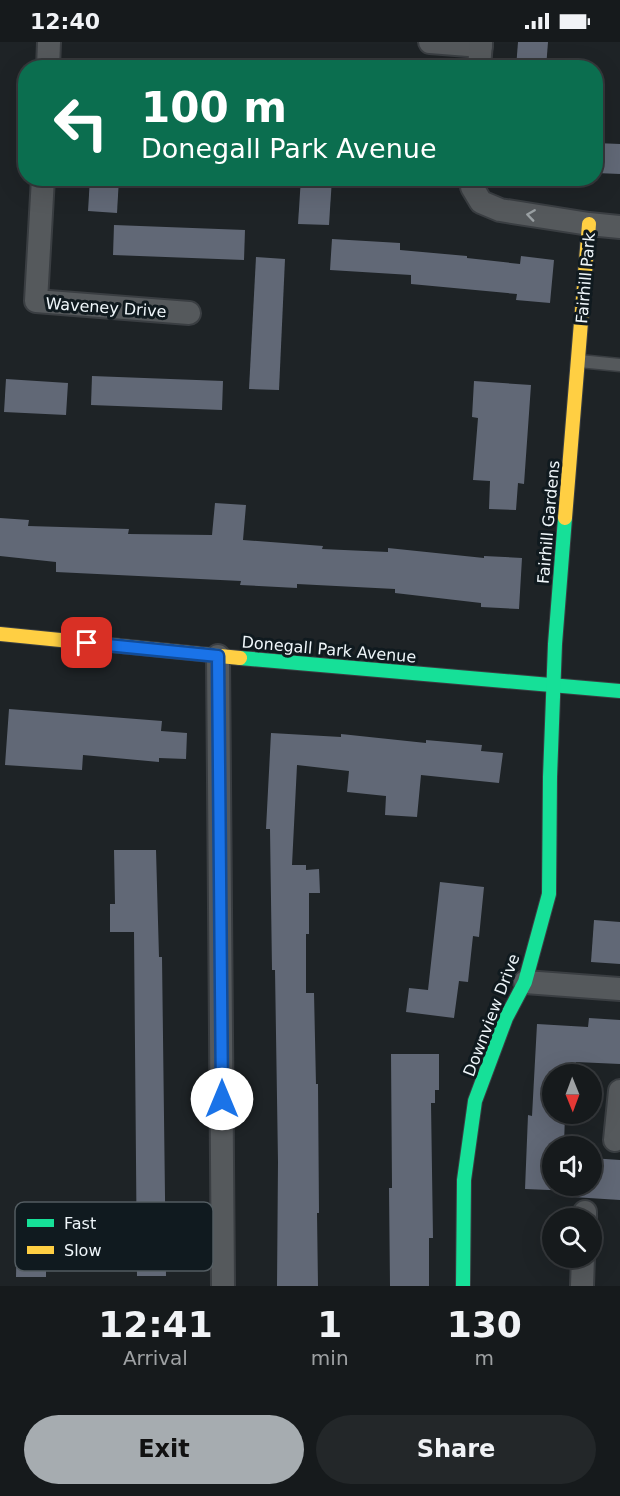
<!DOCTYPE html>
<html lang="en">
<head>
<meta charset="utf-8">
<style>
  body { margin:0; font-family:"DejaVu Sans",sans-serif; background:#232729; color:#f1f3f6; height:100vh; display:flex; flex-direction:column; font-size:22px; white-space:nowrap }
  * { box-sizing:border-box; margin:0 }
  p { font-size:20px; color:#9ea1a3 }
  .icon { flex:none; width:33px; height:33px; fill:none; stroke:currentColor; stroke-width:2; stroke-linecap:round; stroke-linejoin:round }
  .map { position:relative; height:1244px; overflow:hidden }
  .details { display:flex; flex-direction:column; background:#161a1c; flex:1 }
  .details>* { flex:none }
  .banner { position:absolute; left:18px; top:18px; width:585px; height:126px; border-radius:24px; box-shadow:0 6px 24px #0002,0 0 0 2px #35383b; background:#0b6e4f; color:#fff; overflow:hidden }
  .needle { width:39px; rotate:179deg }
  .buttons { position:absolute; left:542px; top:1022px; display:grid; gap:12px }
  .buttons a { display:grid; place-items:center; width:60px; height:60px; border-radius:50%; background:#161a1c; box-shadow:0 6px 24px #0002,0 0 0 2px #35383b; font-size:30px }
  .pin { position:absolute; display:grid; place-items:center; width:51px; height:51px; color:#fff; margin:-26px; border-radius:12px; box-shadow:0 3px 9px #0006 }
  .me { position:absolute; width:66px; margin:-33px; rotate:0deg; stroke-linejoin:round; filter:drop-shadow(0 0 4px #0008) }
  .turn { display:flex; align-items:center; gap:21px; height:126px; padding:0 24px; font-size:27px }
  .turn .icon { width:78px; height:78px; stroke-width:2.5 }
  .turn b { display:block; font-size:42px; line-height:51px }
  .eta { display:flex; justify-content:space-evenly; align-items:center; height:102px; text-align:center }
  .eta b { font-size:36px; font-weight:700; line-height:42px }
  .button { display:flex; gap:12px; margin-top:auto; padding:12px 24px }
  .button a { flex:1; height:69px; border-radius:36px; background:#a6acb0; color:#111; font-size:24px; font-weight:700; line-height:69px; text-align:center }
  .button a+a { background:#232729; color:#f1f3f6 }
  .status { display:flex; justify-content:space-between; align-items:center; height:42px; padding:0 30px; background:#161a1c; direction:ltr }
  .status svg { height:16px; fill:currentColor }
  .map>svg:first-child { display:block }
  .building { fill:#616876 }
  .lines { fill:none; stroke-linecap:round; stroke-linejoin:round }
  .lane-casing { stroke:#3a3e42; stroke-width:15 }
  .street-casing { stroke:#3a3e42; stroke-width:26 }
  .fast-casing { stroke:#3a3e42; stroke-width:16 }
  .slow-casing { stroke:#3a3e42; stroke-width:16 }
  .lane { stroke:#55595c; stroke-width:12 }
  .street { stroke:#55595c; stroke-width:22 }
  .fast { stroke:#16e098; stroke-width:14 }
  .slow { stroke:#ffcf43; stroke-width:14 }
  .oneway { stroke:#9aa0a3 }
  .route-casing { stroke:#114b97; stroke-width:15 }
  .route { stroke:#1a73e8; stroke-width:10 }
  .labels { text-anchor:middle; stroke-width:6; stroke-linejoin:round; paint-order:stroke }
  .street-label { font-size:16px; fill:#eff6fa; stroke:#101a1f }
  .key { fill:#101a1f; stroke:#535c61; stroke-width:1.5 }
  .key-label { font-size:16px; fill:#eff6fa }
</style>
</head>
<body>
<div class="status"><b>12:40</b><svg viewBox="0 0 49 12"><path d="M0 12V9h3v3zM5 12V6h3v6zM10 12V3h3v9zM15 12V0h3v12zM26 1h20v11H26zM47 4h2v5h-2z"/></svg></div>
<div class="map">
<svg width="620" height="1244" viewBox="0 0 620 1244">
  <rect width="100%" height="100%" fill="#1e2326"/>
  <g class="building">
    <polygon points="518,0 548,0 546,26 516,26"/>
    <polygon points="596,101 620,102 620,132 596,131"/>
    <polygon points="90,136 119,136 117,171 88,169"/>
    <polygon points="301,136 332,136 329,183 298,182"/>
    <polygon points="114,183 245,188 244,218 113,213"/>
    <polygon points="332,197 400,201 400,208 467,214 467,216 520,222 521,214 554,218 550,261 516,258 517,252 411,242 411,233 330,228"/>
    <polygon points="256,215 285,217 279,348 249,347"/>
    <polygon points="92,334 223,339 222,368 91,363"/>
    <polygon points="6,337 68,341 66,373 4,370"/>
    <polygon points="474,339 531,343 524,442 518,441 516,468 489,467 490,439 473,438 478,376 472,375"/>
    <polygon points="215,461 246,463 243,498 323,504 322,507 388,510 388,506 484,516 484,514 522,516 519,567 481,565 481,561 395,551 395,547 297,542 297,546 240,543 241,539 56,530 56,520 0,514 0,476 29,478 28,484 129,487 128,492 212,493"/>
    <polygon points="9,667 162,679 161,689 187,691 186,717 159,716 159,720 83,713 82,728 5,723"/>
    <polygon points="271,691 341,695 341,692 426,701 426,698 482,703 481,709 503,711 499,741 421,733 417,775 385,773 386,754 347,750 349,729 297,723 292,823 306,823 306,828 319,827 320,851 309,851 309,892 306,892 306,951 314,951 316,1042 318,1042 319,1171 317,1171 318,1244 277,1244 278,1120 275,928 272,928 270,787 266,787"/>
    <polygon points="114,808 156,808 159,915 162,915 166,1234 137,1234 134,890 110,890 110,862 115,862"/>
    <polygon points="440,840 484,845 479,895 473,894 468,940 459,939 454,976 406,970 409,946 428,948"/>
    <polygon points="594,878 620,880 620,922 591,920"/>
    <polygon points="589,976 620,978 620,1022 576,1020 576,1032 552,1032 552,1071 565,1071 564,1104 552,1104 552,1143 591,1143 591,1116 620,1118 620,1158 573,1155 573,1149 525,1147 528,1073 532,1074 537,982 588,985"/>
    <polygon points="391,1012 439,1012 439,1048 435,1048 435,1061 431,1061 433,1196 429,1196 429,1244 390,1244 389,1146 392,1146"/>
    <polygon points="17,1188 46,1189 46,1235 16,1235"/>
  </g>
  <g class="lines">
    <defs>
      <polyline id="lane" points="579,319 620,323"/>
      <g id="street">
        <polyline points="430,0 481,4"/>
        <polyline points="48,26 49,0"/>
        <polyline points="479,26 481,0"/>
        <polyline points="43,136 36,259 189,271"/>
        <polyline points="472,136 472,145 481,160 500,168 589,182 620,185"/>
        <polyline points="218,614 223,1244"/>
        <polyline points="525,940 620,947"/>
        <polyline points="615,1098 620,1049"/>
        <polyline points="585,1176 585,1170"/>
        <polyline points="582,1244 583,1215"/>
      </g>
      <g id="fast">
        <polyline points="240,616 620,649"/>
        <polyline points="463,1244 464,1138 475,1059 506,976 525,940 549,852 550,735 555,602 565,476"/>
      </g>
      <g id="slow">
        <polyline points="565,476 589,182"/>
        <polyline points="0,592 240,616"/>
      </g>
    </defs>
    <use href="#lane" class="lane-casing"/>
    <use href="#street" class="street-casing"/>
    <use href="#fast" class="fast-casing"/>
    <use href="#slow" class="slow-casing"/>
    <use href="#lane" class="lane"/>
    <use href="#street" class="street"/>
    <use href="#fast" class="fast"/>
    <use href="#slow" class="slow"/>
  </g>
  <defs><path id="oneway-chevron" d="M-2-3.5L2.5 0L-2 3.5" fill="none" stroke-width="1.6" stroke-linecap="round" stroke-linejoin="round" transform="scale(1.5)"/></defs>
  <use class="oneway" href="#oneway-chevron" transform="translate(531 173) rotate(-172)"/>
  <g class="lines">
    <defs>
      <polyline id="route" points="87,601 218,614 222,1057"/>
    </defs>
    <use href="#route" class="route-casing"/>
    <use href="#route" class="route"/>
  </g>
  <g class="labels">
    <g class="street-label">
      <text transform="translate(585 236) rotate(-85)" y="6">Fairhill Park</text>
      <text transform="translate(106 265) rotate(4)" y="6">Waveney Drive</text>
      <text transform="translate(548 480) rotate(-85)" y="6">Fairhill Gardens</text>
      <text transform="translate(329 607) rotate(5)" y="6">Donegall Park Avenue</text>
      <text transform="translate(491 973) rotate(-69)" y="6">Downview Drive</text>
    </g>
  </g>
  <rect x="15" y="1160" width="198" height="69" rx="9" class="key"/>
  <rect x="27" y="1177" width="27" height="8" fill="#16e098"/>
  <rect x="27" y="1204" width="27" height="8" fill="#ffcf43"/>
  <g class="key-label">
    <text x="64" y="1187">Fast</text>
    <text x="64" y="1214">Slow</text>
  </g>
</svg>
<div class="buttons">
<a><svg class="needle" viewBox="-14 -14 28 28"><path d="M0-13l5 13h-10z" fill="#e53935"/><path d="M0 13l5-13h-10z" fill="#9ea1a3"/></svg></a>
<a><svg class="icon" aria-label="sound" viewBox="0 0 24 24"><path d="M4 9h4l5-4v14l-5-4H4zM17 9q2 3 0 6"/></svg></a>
<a><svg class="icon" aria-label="search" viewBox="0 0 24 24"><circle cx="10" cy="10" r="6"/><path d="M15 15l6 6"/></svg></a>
</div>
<div class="pin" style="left:87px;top:601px;background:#d93025"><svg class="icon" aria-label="arrive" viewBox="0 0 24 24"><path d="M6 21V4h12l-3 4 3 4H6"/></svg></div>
<svg class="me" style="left:222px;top:1057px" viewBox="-20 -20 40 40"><circle r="19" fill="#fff"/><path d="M0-13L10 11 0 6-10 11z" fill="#1a73e8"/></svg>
<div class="banner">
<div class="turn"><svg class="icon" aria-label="left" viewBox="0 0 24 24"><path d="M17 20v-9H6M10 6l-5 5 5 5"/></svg><div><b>100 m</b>Donegall Park Avenue</div></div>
</div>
</div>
<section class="details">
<div class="eta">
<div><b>12:41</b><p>Arrival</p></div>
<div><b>1</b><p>min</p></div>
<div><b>130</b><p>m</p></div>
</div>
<div class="button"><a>Exit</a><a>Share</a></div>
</section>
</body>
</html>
